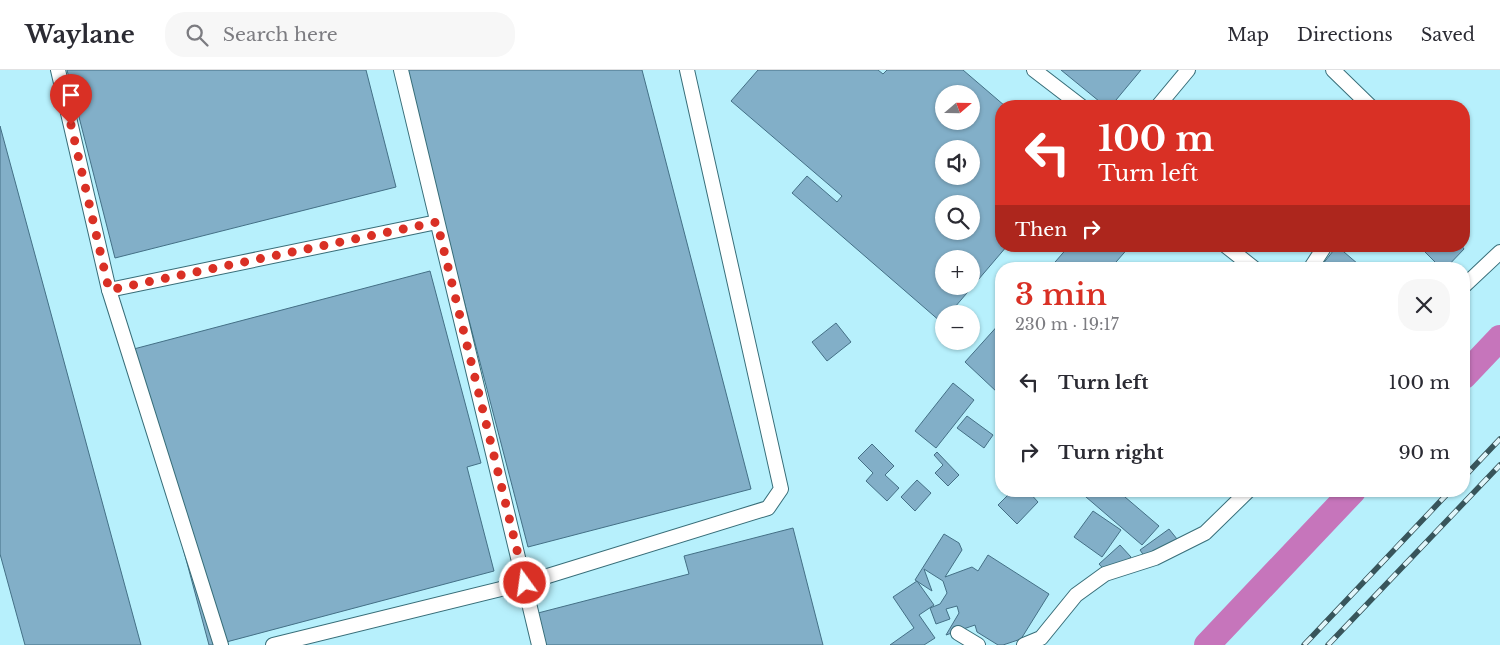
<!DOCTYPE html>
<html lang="en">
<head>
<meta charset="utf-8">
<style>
  body { margin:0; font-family:"Libre Baskerville",serif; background:#f7f7f7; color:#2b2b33; height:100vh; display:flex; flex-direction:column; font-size:19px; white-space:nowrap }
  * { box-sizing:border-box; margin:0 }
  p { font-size:16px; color:#7c7c81 }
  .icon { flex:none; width:28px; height:28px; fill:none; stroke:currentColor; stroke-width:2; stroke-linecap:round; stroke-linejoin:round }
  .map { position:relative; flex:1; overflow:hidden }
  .drawer { position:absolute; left:995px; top:192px; width:475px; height:235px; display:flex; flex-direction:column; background:#fff; border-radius:20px; box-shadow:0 1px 4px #0004 }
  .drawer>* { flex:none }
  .hud { position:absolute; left:995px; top:30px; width:475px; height:152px; border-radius:20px; box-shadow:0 1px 4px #0004; background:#d93025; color:#fff; overflow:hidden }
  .needle { width:32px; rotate:70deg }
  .controls { position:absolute; left:935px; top:15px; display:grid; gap:10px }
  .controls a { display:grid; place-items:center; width:45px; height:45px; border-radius:50%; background:#fff; box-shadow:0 1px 4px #0004; font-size:25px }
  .pin { position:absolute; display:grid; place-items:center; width:42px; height:42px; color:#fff; margin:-51px -21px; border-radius:50% 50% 50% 0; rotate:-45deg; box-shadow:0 0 5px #0007 }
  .pin .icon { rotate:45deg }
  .me { position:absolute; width:55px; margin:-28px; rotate:346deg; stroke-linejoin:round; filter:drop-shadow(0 0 4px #0008) }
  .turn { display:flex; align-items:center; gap:18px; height:105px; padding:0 20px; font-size:22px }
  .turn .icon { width:65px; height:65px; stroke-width:2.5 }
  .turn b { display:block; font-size:35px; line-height:42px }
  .then { display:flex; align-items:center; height:48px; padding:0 20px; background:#0003; gap:10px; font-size:19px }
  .round { display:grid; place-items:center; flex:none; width:52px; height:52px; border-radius:20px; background:#f7f7f7 }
  .headline { display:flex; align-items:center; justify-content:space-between; height:85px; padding:0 20px }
  h1 { font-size:30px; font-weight:600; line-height:38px; color:#d93025 }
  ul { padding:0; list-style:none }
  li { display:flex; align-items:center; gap:15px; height:70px; padding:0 20px }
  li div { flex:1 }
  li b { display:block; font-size:19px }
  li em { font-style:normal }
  header { display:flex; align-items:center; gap:30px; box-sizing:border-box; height:70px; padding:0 25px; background:#fff; border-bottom:1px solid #e1e1e2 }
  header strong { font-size:24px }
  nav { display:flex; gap:28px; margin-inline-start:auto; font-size:18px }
  .search { width:350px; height:45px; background:#f7f7f7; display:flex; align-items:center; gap:12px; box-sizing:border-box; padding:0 18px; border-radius:20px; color:#7c7c81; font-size:19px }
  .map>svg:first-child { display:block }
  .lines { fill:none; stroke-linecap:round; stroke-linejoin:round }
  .canal { stroke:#c675bb; stroke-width:26 }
  .building { fill:#82afc8; stroke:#447086; fill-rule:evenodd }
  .service-casing { stroke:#386e79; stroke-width:16 }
  .service { stroke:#fff; stroke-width:14 }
  .rail-casing { stroke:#38555b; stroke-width:5.5 }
  .rail { stroke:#e0f6fb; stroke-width:4; stroke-dasharray:11; stroke-linecap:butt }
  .route { stroke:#d93025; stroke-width:9; stroke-dasharray:0 16.2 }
</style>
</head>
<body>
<header>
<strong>Waylane</strong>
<div class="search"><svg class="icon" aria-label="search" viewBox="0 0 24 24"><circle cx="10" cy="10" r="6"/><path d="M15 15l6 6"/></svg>Search here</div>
<nav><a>Map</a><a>Directions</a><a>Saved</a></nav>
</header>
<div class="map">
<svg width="1500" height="575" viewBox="0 0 1500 575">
  <rect width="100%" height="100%" fill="#b7f0fc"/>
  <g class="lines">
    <g class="canal">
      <polyline points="1464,306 1500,268"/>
      <polyline points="1207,575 1353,421"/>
    </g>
  </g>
  <g class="building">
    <polygon points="67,0 366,0 396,117 115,188"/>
    <polygon points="404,0 642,0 751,419 528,477"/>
    <path d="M758,0h120l5,4 4,-4h76l42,36h-4v140h6l-58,68h-5v5l-3,3 -149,-129 15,-17 30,26 5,-6 -111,-95zM944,24h27v27h-27zM944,79h27v27h-27zM944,134h27v27h-27zM944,189h27v27h-27z"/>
    <polygon points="1061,0 1141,0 1111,36 1105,36"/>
    <polygon points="0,56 141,575 25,575 0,484"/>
    <polygon points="1069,176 1130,176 1110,199 1049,199"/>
    <polygon points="1337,176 1358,194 1354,199 1327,199 1322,195"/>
    <polygon points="1430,176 1462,176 1464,179 1445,199 1442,199 1425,182"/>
    <polygon points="430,201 481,393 467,397 494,501 215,575 209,575 130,280"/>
    <polygon points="1001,252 1001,320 998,323 965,292"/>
    <polygon points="836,253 851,272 827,291 812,272"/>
    <polygon points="953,313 974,330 936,378 915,361"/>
    <polygon points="967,346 993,365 984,378 957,358"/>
    <polygon points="872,374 894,396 885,405 899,418 887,431 866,411 873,403 858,388"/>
    <polygon points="937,382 959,405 948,416 935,403 943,395 934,385"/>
    <polygon points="917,410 931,423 915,441 901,427"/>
    <polygon points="1012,421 1028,421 1038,432 1017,454 998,435"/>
    <polygon points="1079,421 1118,421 1159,456 1142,475"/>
    <polygon points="1093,441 1121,460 1102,487 1074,467"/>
    <polygon points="793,458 823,575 546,575 538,543 689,504 684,486"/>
    <polygon points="1169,459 1177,469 1164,479 1151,496 1140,480"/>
    <polygon points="944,464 959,473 962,480 945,507 972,497 978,501 988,485 1049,524 1021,569 1003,575 998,575 977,562 975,555 946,565 959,543 957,536 946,539 950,549 936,554 930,538 940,534 947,523 943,511 924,499 932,521 915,510"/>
    <polygon points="1120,475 1131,487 1110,506 1099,494"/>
    <polygon points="917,511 934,535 919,545 935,568 924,575 890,575 914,558 893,527"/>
  </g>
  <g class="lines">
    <defs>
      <g id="service">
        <polyline points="58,0 109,220 221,575"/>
        <polyline points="401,0 539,575"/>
        <polyline points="1034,0 1081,36"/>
        <polyline points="1333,0 1370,36"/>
        <polyline points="1158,36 1188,0"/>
        <polyline points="1226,176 1255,199"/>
        <polyline points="1310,199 1325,176"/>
        <polyline points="1464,216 1500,182"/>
        <polyline points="109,220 437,152"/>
        <polyline points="958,563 978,575"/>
        <polyline points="273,575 525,513 768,438 781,419 687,0"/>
        <polyline points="1024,575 1041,568 1076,525 1105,504 1155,488 1205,463 1248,421"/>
      </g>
    </defs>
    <use href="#service" class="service-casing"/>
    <use href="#service" class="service"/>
    <defs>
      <g id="rail">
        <polyline points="1464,407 1500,369"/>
        <polyline points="1304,575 1450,421"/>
        <polyline points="1328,575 1500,395"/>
      </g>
    </defs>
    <use href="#rail" class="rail-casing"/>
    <use href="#rail" class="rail"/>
  </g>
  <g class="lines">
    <polyline class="route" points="71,55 109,220 437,152 525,513"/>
  </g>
</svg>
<div class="controls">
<a><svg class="needle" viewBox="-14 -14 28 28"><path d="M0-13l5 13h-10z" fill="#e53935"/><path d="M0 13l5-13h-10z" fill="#7c7c81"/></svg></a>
<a><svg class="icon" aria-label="sound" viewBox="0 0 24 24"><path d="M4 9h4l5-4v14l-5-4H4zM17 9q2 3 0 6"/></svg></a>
<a><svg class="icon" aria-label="search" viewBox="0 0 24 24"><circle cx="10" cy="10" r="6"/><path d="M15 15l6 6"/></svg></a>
<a>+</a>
<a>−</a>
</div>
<div class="pin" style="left:71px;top:55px;background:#d93025"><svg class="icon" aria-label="arrive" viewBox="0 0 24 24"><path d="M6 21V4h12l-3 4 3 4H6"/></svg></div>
<svg class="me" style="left:525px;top:513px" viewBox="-20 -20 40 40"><circle r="17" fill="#d93025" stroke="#fff" stroke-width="3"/><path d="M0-11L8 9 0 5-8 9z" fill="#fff"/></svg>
<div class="hud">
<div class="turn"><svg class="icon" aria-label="left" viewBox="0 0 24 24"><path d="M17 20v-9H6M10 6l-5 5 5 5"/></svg><div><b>100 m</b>Turn left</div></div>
<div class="then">Then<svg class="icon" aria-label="right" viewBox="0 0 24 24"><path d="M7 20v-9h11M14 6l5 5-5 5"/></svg></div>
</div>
<section class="drawer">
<div class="headline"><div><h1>3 min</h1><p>230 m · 19:17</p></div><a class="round"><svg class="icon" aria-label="close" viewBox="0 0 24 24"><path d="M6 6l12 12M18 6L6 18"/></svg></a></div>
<ul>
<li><svg class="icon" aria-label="left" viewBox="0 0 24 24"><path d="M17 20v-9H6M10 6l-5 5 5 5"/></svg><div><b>Turn left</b></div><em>100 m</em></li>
<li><svg class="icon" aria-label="right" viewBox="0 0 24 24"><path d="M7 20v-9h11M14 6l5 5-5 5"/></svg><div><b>Turn right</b></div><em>90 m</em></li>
</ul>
</section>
</div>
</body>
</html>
